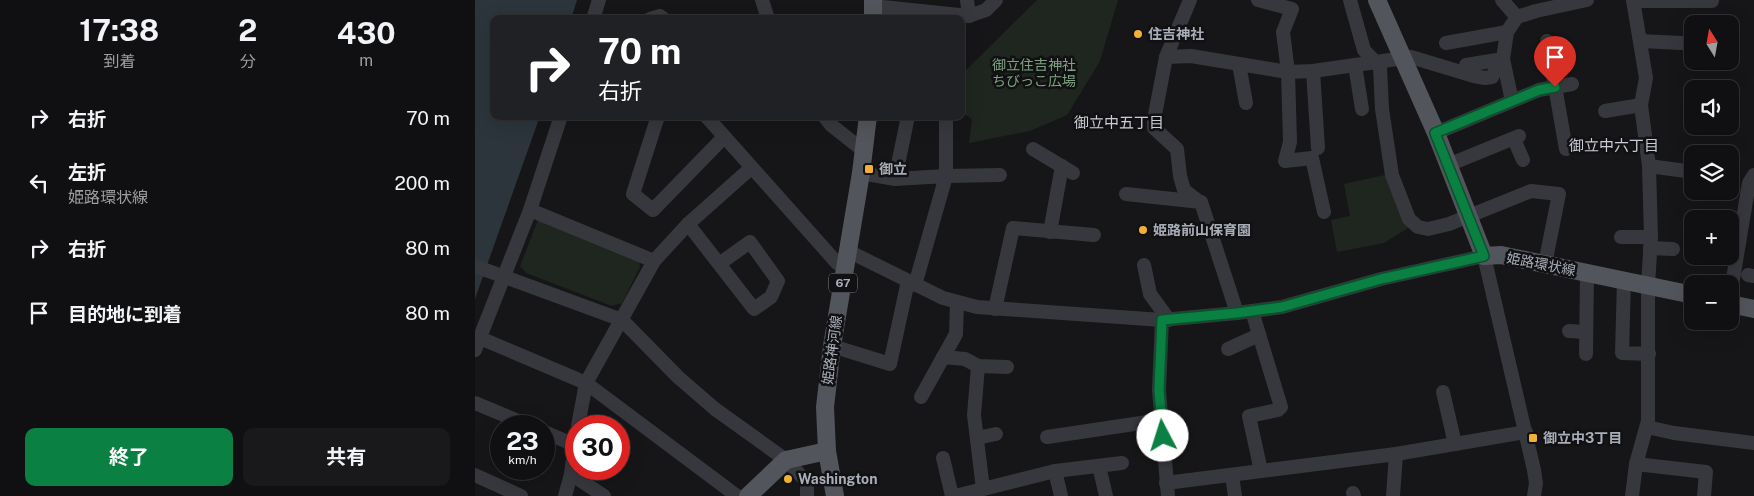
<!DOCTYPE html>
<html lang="ja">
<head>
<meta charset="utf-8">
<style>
  body { margin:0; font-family:"Public Sans","Noto Sans JP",sans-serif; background:#19191b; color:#f1f3f6; height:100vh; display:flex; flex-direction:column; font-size:19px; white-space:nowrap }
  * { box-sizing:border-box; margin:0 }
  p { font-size:16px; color:#9c9d9f }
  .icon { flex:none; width:28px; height:28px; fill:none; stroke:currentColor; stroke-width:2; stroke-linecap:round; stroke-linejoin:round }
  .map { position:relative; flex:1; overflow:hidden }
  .drawer { display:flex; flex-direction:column; background:#101012; width:475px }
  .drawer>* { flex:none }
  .guide { position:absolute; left:15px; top:15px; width:475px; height:105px; border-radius:10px; box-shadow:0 5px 20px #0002,0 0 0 1px #303032; background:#202124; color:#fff; overflow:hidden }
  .needle { width:32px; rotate:349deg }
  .buttons { position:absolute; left:1209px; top:15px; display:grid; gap:10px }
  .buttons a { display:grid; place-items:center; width:55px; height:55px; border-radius:10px; background:#101012; box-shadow:0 5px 20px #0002,0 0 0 1px #303032; font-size:25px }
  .speed { position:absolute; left:15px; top:415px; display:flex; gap:10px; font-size:25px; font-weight:700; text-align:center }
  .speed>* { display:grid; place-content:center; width:65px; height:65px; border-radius:50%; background:#101012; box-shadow:0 5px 20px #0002,0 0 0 1px #303032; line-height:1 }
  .speed small { font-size:12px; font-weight:400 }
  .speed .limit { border:8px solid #d22; background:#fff; color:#111 }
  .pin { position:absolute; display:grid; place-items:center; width:42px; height:42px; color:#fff; margin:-51px -21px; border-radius:50% 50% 50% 0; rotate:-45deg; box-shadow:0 0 5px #0007 }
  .pin .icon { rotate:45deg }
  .me { position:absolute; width:55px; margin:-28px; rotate:355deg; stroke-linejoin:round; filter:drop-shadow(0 0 4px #0008) }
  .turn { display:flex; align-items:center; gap:18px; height:105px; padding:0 25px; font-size:22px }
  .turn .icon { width:65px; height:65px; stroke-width:2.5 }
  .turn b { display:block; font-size:35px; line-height:42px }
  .eta { display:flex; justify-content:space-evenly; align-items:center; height:85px; text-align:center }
  .eta b { font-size:30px; font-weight:700; line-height:35px }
  .primary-button { display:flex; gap:10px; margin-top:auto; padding:10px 25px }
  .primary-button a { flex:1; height:58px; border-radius:10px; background:#0b8043; color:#fff; font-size:20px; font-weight:700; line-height:58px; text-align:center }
  .primary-button a+a { background:#19191b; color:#f1f3f6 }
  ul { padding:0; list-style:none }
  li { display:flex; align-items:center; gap:15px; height:65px; padding:0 25px }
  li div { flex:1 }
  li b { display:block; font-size:19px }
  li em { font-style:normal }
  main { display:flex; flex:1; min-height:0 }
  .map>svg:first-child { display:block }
  .green { fill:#1e261f }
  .water { fill:#2c353c }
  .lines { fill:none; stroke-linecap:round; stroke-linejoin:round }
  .minor { stroke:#37383d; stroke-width:14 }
  .major { stroke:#53555c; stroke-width:18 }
  .route-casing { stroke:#07532c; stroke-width:12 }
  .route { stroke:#0b8043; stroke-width:9 }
  .poi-dot { fill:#f2b134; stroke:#111113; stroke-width:2 }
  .labels { text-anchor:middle; stroke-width:5; stroke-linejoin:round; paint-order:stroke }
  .shield { fill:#111113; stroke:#7b7e86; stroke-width:1 }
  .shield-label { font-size:12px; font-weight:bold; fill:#a8adb8 }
  .poi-label { font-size:14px; font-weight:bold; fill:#a8adb8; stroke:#111113; text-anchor:start }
  .park-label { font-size:14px; fill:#7fa381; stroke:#111113 }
  .street-label { font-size:14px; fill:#a8adb8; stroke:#111113 }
  .neighbourhood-label { font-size:15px; fill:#c9ccd4; stroke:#111113 }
</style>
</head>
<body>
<main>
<section class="drawer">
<div class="eta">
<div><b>17:38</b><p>到着</p></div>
<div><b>2</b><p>分</p></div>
<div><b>430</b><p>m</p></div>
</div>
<ul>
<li><svg class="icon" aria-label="right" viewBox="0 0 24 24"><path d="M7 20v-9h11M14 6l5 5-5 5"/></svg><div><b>右折</b></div><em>70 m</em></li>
<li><svg class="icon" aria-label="left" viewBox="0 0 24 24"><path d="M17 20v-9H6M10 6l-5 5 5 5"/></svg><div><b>左折</b><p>姫路環状線</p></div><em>200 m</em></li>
<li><svg class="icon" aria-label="right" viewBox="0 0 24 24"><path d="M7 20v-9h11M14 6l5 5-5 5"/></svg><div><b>右折</b></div><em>80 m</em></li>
<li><svg class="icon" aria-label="arrive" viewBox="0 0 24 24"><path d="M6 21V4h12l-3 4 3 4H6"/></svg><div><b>目的地に到着</b></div><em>80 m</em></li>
</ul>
<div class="primary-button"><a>終了</a><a>共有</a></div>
</section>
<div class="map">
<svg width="1279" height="496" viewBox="0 0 1279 496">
  <rect width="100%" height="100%" fill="#161618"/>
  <g class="green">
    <polygon points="562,0 643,0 625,61 592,115 555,131 494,143 497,119 486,112 486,75"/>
    <polygon points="914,174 936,226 909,243 862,252 856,220 875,216 869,184"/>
    <polygon points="63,220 164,261 165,267 147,303 137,306 51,273 45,266"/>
  </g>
  <polygon class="water" points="0,0 102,0 96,19 19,19 19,116 65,116 0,299"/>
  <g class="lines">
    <g class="minor">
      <polyline points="287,0 293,19"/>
      <polyline points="715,0 691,57 716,56 813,72 838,71 936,57 999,76 1010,78 1017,77 1023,64 1028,59"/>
      <polyline points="783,0 817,9 808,32 813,72 815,142 810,161 837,158 849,212"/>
      <polyline points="875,0 889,50 905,67 907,109 917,175 934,219 943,227 953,229 974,224 1056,191 1084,194 1070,264"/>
      <polyline points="1027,0 1042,17"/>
      <polyline points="1158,0 1171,78 1166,105 1174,166 1176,237 1173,285 1173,421 1161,464 1231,472 1229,496"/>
      <polyline points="1158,1 1237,1"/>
      <polyline points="398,6 494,16 492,0"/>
      <polyline points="494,16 511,10 521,0"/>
      <polyline points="118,19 124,0"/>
      <polyline points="175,19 185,16 189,19"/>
      <polyline points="1072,41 1091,149"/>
      <polyline points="1165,41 1207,43"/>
      <polyline points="971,43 1032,32"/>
      <polyline points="691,57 679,120 679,128 702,149 705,176 709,190 722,200"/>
      <polyline points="764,64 771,103"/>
      <polyline points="880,65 887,109"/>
      <polyline points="991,65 1028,59"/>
      <polyline points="838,71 843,148"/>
      <polyline points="1037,101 1028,59 1032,32 1042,17 1061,11 1112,0"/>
      <polyline points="1130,111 1166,105"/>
      <polyline points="183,116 158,194 178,210 249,137"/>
      <polyline points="231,116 362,263 371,266"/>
      <polyline points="349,116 356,125 389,151"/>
      <polyline points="471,116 471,176 525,175"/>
      <polyline points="961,133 1064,90 1097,84"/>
      <polyline points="1039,139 1048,160"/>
      <polyline points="558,149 598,173"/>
      <polyline points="973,165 1044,136"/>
      <polyline points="1174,166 1218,172"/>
      <polyline points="386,173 420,179 471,176 440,285"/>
      <polyline points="420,179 433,116"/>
      <polyline points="651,194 726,202 762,313"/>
      <polyline points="55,210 179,261"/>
      <polyline points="213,224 279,309 296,297 303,281 275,242 244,264"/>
      <polyline points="575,232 587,166"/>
      <polyline points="1146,237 1176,237"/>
      <polyline points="1175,248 1198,249"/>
      <polyline points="373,251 468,298 502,307 687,320 762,313 807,307 906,279 1009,256 1059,470 1061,483 1059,496"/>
      <polyline points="669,265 675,294 694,320"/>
      <polyline points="0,266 147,320 203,377 240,409 311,460 332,482 332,496"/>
      <polyline points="1273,275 1279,276"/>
      <polyline points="1149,280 1147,353 1174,354"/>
      <polyline points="1255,297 1274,183 1279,175"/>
      <polyline points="520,309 538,228 619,235"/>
      <polyline points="777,311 806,407 803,410 774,416 786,471"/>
      <polyline points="687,320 684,390 693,496"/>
      <polyline points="1094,331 1111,332"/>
      <polyline points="5,338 111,383 262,496"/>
      <polyline points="357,346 415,364 433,281"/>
      <polyline points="753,349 784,335"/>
      <polyline points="0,350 55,210 86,116"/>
      <polyline points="1111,354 1112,273"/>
      <polyline points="468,357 490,359 503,366 532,367"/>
      <polyline points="503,366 499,415 508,489"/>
      <polyline points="968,392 980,444"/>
      <polyline points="446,397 481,334 482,302"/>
      <polyline points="0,403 55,426"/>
      <polyline points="103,426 111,383 179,261 213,224 276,168"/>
      <polyline points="1172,427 1199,433 1279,443"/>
      <polyline points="69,432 100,445"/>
      <polyline points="572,437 686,420"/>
      <polyline points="502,438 521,434"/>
      <polyline points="468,458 477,496"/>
      <polyline points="624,466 631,496"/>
      <polyline points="580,471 647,463"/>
      <polyline points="96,474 129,496"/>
      <polyline points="0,475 46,496"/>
      <polyline points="757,475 760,496"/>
      <polyline points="691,483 921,454 1051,432"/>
      <polyline points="878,493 879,496"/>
      <polyline points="90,496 96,474 101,437"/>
      <polyline points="480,496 580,471 586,496"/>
      <polyline points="918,496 921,454"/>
      <polyline points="1157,496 1161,464"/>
    </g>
    <g class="major">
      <polyline points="902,0 961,133 1009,256 1026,255 1218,295"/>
      <polyline points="398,19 398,0"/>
      <polyline points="1255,304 1279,309"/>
      <polyline points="273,496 311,460 352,451"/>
      <polyline points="360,496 352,451 350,407 357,346 386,173 393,116"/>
    </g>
  </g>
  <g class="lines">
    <defs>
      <polyline id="route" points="688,436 684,390 687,320 762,313 807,307 906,279 1009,256 960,133 1064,90 1080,87"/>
    </defs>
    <use href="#route" class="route-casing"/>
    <use href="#route" class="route"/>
  </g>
  <g class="poi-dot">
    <circle cx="663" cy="34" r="5"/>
    <rect x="389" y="164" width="10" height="10" rx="2.5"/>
    <circle cx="668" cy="230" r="5"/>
    <rect x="1053" y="433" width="10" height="10" rx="2.5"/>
    <circle cx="313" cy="479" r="5"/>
  </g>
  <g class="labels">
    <rect class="shield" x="354" y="273.5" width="28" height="19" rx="4"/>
    <g class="shield-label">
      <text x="368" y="287">67</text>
    </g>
    <g class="poi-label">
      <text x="673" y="39">住吉神社</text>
      <text x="404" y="174">御立</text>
      <text x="678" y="235">姫路前山保育園</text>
      <text x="1068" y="443">御立中3丁目</text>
      <text x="323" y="484">Washington</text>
    </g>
    <g class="park-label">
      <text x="559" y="70">御立住吉神社<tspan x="559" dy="16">ちびっこ広場</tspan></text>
    </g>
    <g class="street-label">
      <text transform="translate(1066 264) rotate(11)" y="5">姫路環状線</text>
      <text transform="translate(357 350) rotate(-82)" y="5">姫路神河線</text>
    </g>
    <g class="neighbourhood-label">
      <text x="644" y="128">御立中五丁目</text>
      <text x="1139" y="151">御立中六丁目</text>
    </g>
  </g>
</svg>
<div class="buttons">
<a><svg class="needle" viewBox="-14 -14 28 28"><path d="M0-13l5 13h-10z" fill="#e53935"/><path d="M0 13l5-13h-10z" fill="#9c9d9f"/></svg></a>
<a><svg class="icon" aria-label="sound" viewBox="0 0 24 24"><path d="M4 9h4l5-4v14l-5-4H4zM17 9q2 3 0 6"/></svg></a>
<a><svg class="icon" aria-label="layers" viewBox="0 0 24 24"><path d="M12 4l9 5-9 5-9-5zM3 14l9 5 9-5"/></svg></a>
<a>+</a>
<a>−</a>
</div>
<div class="speed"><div>23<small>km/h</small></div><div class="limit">30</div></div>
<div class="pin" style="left:1080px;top:87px;background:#d93025"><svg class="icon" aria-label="arrive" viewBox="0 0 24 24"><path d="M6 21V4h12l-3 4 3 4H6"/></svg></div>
<svg class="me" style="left:688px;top:436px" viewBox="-20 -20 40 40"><circle r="19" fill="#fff"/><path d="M0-13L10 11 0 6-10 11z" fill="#0b8043"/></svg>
<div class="guide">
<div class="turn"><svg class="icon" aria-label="right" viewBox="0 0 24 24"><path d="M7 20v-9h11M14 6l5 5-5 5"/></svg><div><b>70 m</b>右折</div></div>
</div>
</div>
</main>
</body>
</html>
